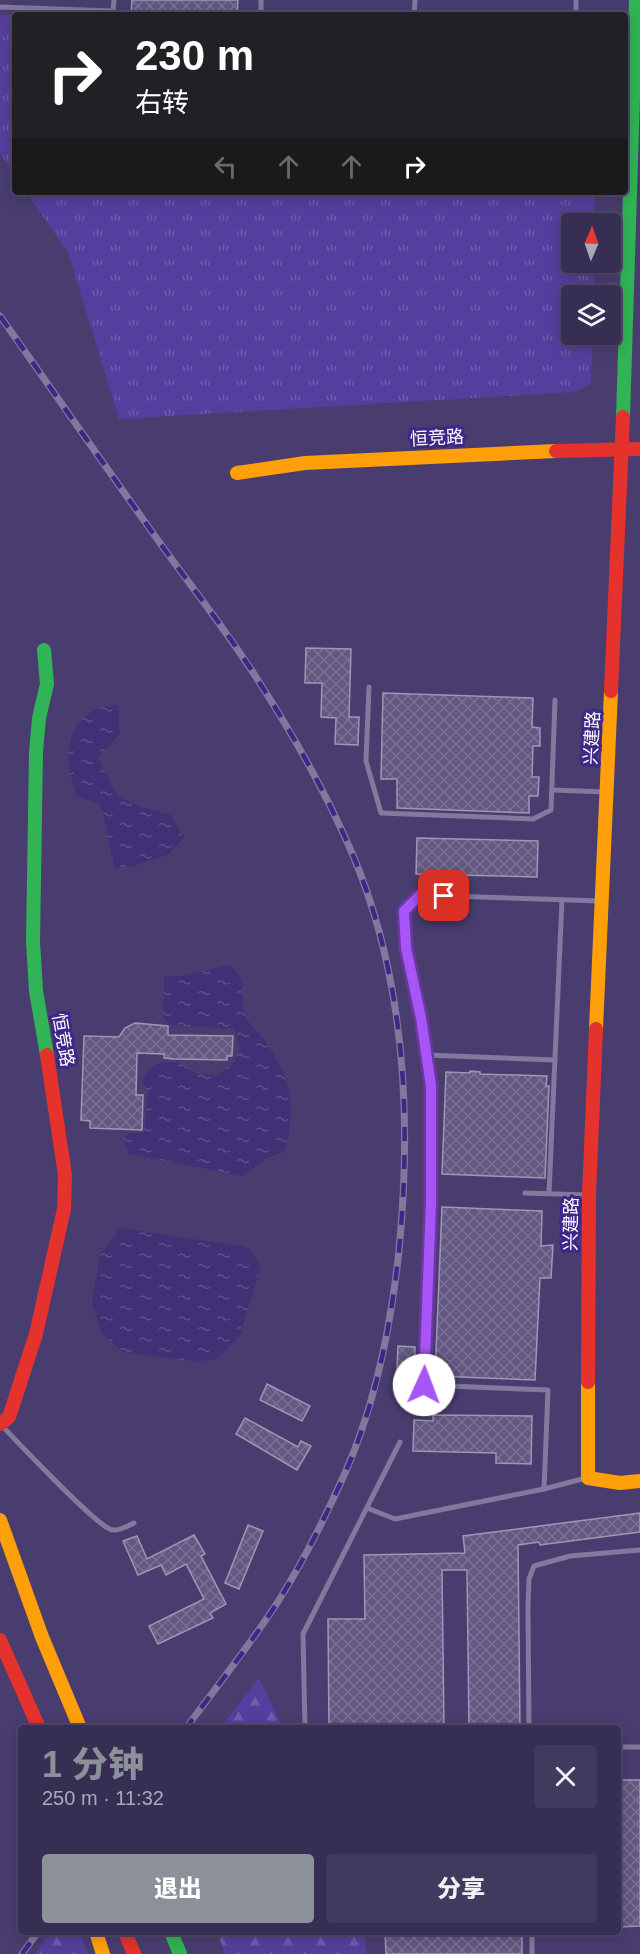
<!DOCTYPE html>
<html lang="zh">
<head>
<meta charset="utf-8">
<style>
  body { margin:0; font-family:Helvetica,"Noto Sans SC",sans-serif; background:#423a5e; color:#f1f3f6; height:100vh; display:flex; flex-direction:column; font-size:22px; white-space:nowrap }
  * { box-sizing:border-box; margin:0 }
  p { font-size:20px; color:#aaa8b8 }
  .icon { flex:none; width:33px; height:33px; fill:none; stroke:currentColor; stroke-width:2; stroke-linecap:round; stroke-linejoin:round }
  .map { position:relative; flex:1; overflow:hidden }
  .details { position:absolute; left:18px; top:1725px; width:603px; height:210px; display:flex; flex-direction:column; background:#372e54; border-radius:6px; box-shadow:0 3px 15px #0003,0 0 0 2px #514a6b }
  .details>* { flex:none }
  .guide { position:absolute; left:12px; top:12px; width:616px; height:183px; border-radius:6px; box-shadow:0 3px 15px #0003,0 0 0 2px #514a6b; background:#202124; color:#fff; overflow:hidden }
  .needle { width:39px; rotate:2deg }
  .tools { position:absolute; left:561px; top:213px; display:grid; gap:12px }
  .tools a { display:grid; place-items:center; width:60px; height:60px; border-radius:6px; background:#372e54; box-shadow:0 3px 15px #0003,0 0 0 2px #514a6b; font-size:30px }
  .pin { position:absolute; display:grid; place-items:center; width:51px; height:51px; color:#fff; margin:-26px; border-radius:12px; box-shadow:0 3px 9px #0006 }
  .me { position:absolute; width:66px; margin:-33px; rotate:2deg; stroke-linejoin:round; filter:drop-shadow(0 0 4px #0008) }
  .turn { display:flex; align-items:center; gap:21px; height:126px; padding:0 24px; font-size:27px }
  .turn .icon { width:78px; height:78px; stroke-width:2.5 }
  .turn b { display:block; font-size:42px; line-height:51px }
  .lanes { display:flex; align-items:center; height:57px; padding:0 24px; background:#0003; justify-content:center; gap:30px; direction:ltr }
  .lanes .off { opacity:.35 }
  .round { display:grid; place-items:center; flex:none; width:63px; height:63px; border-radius:6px; background:#423a5e }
  .summary { display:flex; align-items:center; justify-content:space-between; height:102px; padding:0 24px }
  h1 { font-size:36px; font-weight:800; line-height:45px; color:#8c9099 }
  .cta { display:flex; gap:12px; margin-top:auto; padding:12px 24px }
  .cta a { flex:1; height:69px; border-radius:6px; background:#8c9099; color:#fff; font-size:24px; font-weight:800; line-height:69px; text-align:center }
  .cta a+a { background:#423a5e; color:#f1f3f6 }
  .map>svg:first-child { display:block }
  .grass { fill:url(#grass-tufts) }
  .forest { fill:url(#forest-firs) }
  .water { fill:url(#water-ripples) }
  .building { fill:url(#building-cross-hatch); stroke:#9e97b4; stroke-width:1.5 }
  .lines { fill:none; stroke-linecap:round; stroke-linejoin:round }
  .lane { stroke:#81799e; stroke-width:5 }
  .fast { stroke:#30b455; stroke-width:14 }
  .slow { stroke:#ff9f0a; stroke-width:14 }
  .jam { stroke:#e5322d; stroke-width:14 }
  .rail-casing { stroke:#81789d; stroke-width:7 }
  .rail { stroke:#3e2786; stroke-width:4.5; stroke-dasharray:14; stroke-linecap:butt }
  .route-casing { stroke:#6d37a1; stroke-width:15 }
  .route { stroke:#a855f7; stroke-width:10 }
  .labels { text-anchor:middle; stroke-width:6; stroke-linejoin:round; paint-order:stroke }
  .street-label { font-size:18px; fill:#fff; stroke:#3e2786 }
</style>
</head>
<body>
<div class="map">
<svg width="640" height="1954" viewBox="0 0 640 1954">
  <defs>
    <pattern id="grass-tufts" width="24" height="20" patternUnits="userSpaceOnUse" patternTransform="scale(1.5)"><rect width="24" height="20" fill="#553f9e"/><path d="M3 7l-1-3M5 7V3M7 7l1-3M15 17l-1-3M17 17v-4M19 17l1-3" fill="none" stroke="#6e5cad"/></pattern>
    <pattern id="forest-firs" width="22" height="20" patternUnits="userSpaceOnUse" patternTransform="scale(1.5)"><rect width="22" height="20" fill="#553f9e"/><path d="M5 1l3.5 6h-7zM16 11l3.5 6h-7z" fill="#6e5cad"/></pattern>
    <pattern id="water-ripples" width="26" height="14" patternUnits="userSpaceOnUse" patternTransform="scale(1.5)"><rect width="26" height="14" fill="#423076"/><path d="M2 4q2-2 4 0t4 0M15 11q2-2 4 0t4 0" fill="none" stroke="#5e4f8b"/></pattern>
    <pattern id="building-cross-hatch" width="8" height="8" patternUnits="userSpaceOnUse" patternTransform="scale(1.5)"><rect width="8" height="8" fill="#625881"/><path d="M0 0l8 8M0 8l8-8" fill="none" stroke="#7a7194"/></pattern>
  </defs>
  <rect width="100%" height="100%" fill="#493d70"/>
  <g class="grass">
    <polygon points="0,15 15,15 15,175 0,153"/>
    <polygon points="26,192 595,192 594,223 572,224 572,262 594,263 593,295 572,296 572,334 592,335 591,384 575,392 119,419 68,252"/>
  </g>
  <g class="forest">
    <polygon points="259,1678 283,1728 220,1728"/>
    <polygon points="50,1932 80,1932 88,1954 35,1954"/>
    <polygon points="217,1932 365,1932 366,1954 225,1954"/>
  </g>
  <g class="water">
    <path d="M118,705l2,29 -22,24 18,36 22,12 33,9 13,23 -15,16 -39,13 -16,1 -13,-64 -25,-8c-2,-9 -6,-19 -7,-29 -4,-35 13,-61 49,-62z"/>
    <path d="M227,965c24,10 10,34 19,52 4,9 14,17 20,25 26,40 30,63 19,109l-17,7 -25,18 -114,-22 -6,-15 5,-6h16l4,-41 -6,-11 6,-11 10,-7 19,-1 22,12 19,1 16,-13 6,-12 -6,-21 -65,-4 -6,-8 1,-41h17z"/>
    <polygon points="120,1228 248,1247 261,1265 240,1336 217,1359 196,1362 122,1352 102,1334 92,1302 100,1254"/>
  </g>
  <g class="building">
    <polygon points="132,0 238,0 237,15 131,15"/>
    <polygon points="306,648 351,649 349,717 359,717 358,745 335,744 336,718 321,717 322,683 305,683"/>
    <polygon points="383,693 533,698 532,727 540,728 540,746 533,746 532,777 539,777 538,796 529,796 529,813 397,808 397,779 381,779"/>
    <polygon points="417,838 538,841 537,877 416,874"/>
    <polygon points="135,1023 168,1026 168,1035 233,1036 232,1056 227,1056 227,1060 174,1059 164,1058 164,1054 137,1053 136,1095 143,1095 142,1130 90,1128 90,1121 81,1120 84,1036 119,1037 125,1028"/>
    <polygon points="470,1071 480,1072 480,1074 547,1076 546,1086 549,1086 545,1178 442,1174 446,1072 470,1073"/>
    <polygon points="442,1207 542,1211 541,1246 553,1245 551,1278 540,1278 535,1380 435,1376"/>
    <polygon points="398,1346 415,1347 414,1382 408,1382 408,1395 396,1394"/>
    <polygon points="267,1384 310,1406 302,1421 260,1400"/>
    <polygon points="433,1415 532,1416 531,1464 496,1463 496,1453 413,1451 414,1420 433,1421"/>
    <polygon points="245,1418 298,1447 301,1441 311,1446 297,1470 236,1434"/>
    <polygon points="640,1513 640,1532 540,1545 539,1542 518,1545 520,1728 469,1728 467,1570 442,1570 444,1728 329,1728 328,1619 365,1619 364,1555 465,1553 463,1536"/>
    <polygon points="248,1525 263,1531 239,1589 225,1583"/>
    <polygon points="194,1535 205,1554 201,1556 226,1604 210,1613 213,1618 158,1644 149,1626 204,1599 186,1564 166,1575 161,1565 138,1575 123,1541 137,1536 147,1559"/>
    <polygon points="618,1780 640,1780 640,1926 618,1927"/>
    <polygon points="385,1932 522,1932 522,1954 386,1954"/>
  </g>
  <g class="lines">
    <g class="lane">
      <polyline points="0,7 113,11 113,15"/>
      <polyline points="113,11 114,0"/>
      <polyline points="261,15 261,0"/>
      <polyline points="414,15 415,0"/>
      <polyline points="576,15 576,0"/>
      <polyline points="369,687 366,761 381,813 533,819 551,810 555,700"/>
      <polyline points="552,790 606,792"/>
      <polyline points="426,1055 555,1060"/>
      <polyline points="525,1193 588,1195"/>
      <polyline points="549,1193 562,900"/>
      <path d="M1,1425c18,18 95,101 111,105 8,1 16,-4 22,-7"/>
      <polyline points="544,1489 548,1390 424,1385 431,1203 431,1086 421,1018 406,948 404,911 420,895 601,901"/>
      <polyline points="367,1508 395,1519 544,1489 586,1478"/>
      <polyline points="305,1728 303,1634 400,1442"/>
      <polyline points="529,1728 528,1607 529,1579 534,1566 570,1556 640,1550"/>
      <polyline points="618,1747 640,1747"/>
      <polyline points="532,1932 532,1954"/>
    </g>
    <g class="fast">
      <polyline points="623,417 636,0"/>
      <polyline points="44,650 47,684 39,718 36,752 33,942 36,991 47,1055"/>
      <polyline points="171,1932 180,1954"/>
    </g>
    <g class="slow">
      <polyline points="237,473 305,463 556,451"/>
      <polyline points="596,1029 611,691"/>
      <polyline points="588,1382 588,1478 620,1483 640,1481"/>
      <polyline points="0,1520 42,1637 80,1728"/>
      <polyline points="96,1932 103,1954"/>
    </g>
    <g class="jam">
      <polyline points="556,451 640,449"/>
      <polyline points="611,691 623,417"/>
      <polyline points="588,1382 589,1195 596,1029"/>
      <polyline points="0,1424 9,1417 36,1334 64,1209 65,1175 47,1055"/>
      <polyline points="0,1640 39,1728"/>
      <polyline points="125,1932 134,1954"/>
    </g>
    <defs>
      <g id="rail">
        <path d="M0,316c55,78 109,156 165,234 32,44 67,88 96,135 34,53 66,110 91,168 53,124 60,264 47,397 -8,76 -23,153 -54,223 -19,43 -41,87 -66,127 -28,44 -62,86 -93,128"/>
        <polyline points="22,1954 38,1932"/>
      </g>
    </defs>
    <use href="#rail" class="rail-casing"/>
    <use href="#rail" class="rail"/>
  </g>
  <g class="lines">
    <defs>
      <polyline id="route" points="424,1385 431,1203 431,1086 421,1018 406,948 404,911 420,895 444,896"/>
    </defs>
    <use href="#route" class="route-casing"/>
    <use href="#route" class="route"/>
  </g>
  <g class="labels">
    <g class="street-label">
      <text transform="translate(437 438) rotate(-3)" y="6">恒竞路</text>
      <text transform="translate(592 738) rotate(-87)" y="6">兴建路</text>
      <text transform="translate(63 1040) rotate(80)" y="6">恒竞路</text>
      <text transform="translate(571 1224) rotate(-89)" y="6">兴建路</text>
    </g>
  </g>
</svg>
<div class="tools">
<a><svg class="needle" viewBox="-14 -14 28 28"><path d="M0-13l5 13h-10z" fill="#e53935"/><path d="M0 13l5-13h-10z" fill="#aaa8b8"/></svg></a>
<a><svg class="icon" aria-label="layers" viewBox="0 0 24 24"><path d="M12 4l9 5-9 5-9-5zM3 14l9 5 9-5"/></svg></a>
</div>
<div class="pin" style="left:444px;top:896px;background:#d93025"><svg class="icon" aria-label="arrive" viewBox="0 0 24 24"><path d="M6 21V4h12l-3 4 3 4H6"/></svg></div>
<svg class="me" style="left:424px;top:1385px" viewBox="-20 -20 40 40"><circle r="19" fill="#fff"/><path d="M0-13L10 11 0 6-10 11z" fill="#a855f7"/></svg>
<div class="guide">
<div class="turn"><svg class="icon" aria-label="right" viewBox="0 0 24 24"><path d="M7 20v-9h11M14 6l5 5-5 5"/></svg><div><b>230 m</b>右转</div></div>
<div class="lanes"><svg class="icon off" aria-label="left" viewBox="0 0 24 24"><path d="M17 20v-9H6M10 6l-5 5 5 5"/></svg><svg class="icon off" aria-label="ahead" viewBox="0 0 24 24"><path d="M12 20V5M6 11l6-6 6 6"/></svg><svg class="icon off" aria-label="ahead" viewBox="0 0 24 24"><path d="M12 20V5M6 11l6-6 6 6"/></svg><svg class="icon" aria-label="right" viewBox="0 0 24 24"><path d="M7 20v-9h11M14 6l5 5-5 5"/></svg></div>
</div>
<section class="details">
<div class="summary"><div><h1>1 分钟</h1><p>250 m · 11:32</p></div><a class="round"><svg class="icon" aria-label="close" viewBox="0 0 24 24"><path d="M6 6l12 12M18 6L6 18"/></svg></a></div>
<div class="cta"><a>退出</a><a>分享</a></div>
</section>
</div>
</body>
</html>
